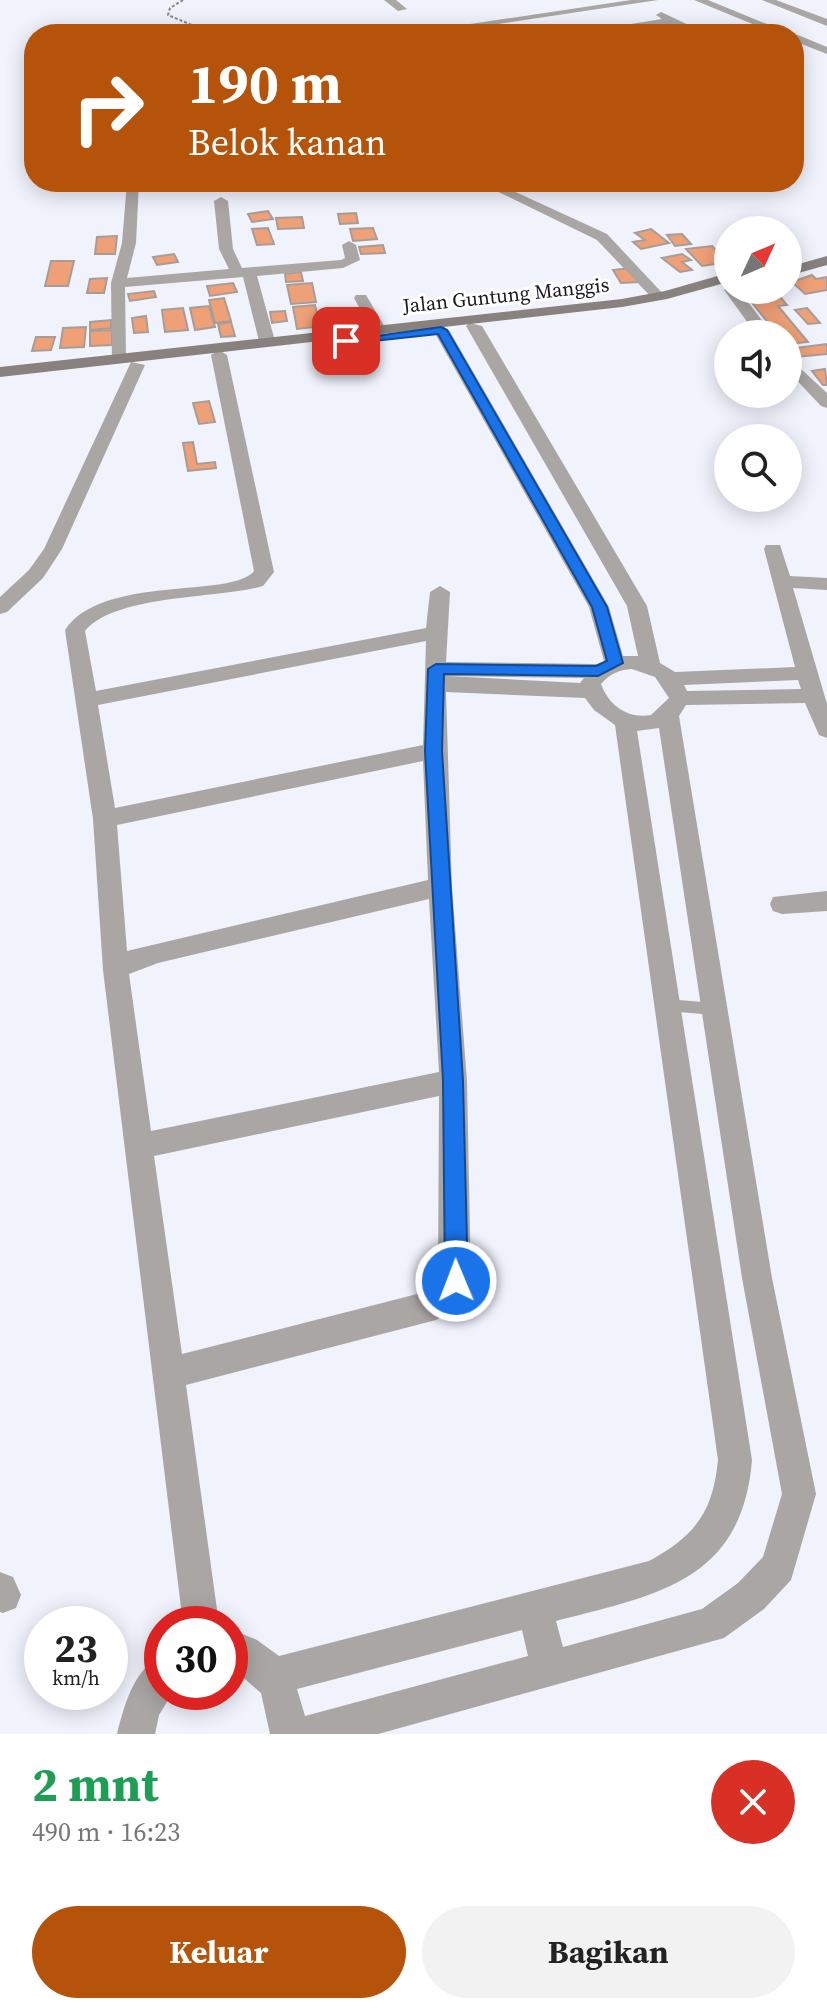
<!DOCTYPE html>
<html lang="id">
<head>
<meta charset="utf-8">
<style>
  body { margin:0; font-family:"Source Serif 4",serif; background:#f2f2f2; color:#222; height:100vh; display:flex; flex-direction:column; font-size:30px; white-space:nowrap }
  * { box-sizing:border-box; margin:0 }
  p { font-size:26px; color:#767676 }
  .icon { flex:none; width:44px; height:44px; fill:none; stroke:currentColor; stroke-width:2; stroke-linecap:round; stroke-linejoin:round }
  .map { position:relative; height:1734px; overflow:hidden }
  .side { display:flex; flex-direction:column; background:#fff; flex:1 }
  .side>* { flex:none }
  .hud { position:absolute; left:24px; top:24px; width:780px; height:168px; border-radius:32px; box-shadow:0 4px 20px #0003; background:#b45309; color:#fff; overflow:hidden }
  .needle { width:52px; rotate:46deg }
  .controls { position:absolute; left:714px; top:216px; display:grid; gap:16px }
  .controls a { display:grid; place-items:center; width:88px; height:88px; border-radius:50%; background:#fff; box-shadow:0 4px 20px #0003; font-size:40px }
  .speed { position:absolute; left:24px; top:1606px; display:flex; gap:16px; font-size:40px; font-weight:700; text-align:center }
  .speed>* { display:grid; place-content:center; width:104px; height:104px; border-radius:50%; background:#fff; box-shadow:0 4px 20px #0003; line-height:1 }
  .speed small { font-size:20px; font-weight:400 }
  .speed .limit { border:12px solid #d22; background:#fff; color:#111 }
  .pin { position:absolute; display:grid; place-items:center; width:68px; height:68px; color:#fff; margin:-34px; border-radius:16px; box-shadow:0 4px 12px #0006 }
  .me { position:absolute; width:88px; margin:-44px; rotate:359deg; stroke-linejoin:round; filter:drop-shadow(0 0 6px #0008) }
  .turn { display:flex; align-items:center; gap:28px; height:168px; padding:0 32px; font-size:36px }
  .turn .icon { width:104px; height:104px; stroke-width:2.5 }
  .turn b { display:block; font-size:56px; line-height:68px }
  .round { display:grid; place-items:center; flex:none; width:84px; height:84px; border-radius:42px; background:#f2f2f2 }
  .overview { display:flex; align-items:center; justify-content:space-between; height:136px; padding:0 32px }
  h1 { font-size:48px; font-weight:700; line-height:60px; color:#1e9e55 }
  .cta { display:flex; gap:16px; margin-top:auto; padding:16px 32px }
  .cta a { flex:1; height:92px; border-radius:48px; background:#b45309; color:#fff; font-size:32px; font-weight:700; line-height:92px; text-align:center }
  .cta a+a { background:#f2f2f2; color:#222 }
  .map>svg:first-child { display:block }
  .building { fill:#f0a076; stroke:#a79d98; stroke-width:2 }
  .lines { fill:none; stroke-linecap:round; stroke-linejoin:round }
  .path { stroke:#87888f; stroke-width:2; stroke-dasharray:3 2; stroke-linecap:butt }
  .lane { fill:#aaa6a3; fill-rule:evenodd }
  .street { fill:#aaa6a3; fill-rule:evenodd }
  .secondary { fill:#88817d; fill-rule:evenodd }
  .route { fill:#1a73e8; stroke:#114b97; stroke-width:2 }
  .labels { text-anchor:middle; stroke-width:6; stroke-linejoin:round; paint-order:stroke }
  .far-street-label { font-size:20px; fill:#19191d; stroke:#fff }
</style>
</head>
<body>
<div class="map">
<svg width="827" height="1734" viewBox="0 0 827 1734">
  <rect width="100%" height="100%" fill="#f0f2fc"/>
  <g class="building">
    <polygon points="268,211 273,219 252,222 248,214"/>
    <polygon points="356,213 358,223 340,224 338,214"/>
    <polygon points="302,217 304,228 278,229 276,218"/>
    <polygon points="268,228 274,244 257,245 252,229"/>
    <polygon points="373,228 377,239 353,241 350,229"/>
    <polygon points="651,229 669,243 641,249 633,242 645,240 635,233"/>
    <polygon points="682,234 691,244 675,246 667,235"/>
    <polygon points="117,236 115,254 95,254 97,237"/>
    <polygon points="383,245 385,253 361,254 359,247"/>
    <polygon points="712,246 728,262 702,266 686,249"/>
    <polygon points="174,254 178,262 157,265 153,257"/>
    <polygon points="682,254 691,260 682,262 692,270 680,272 662,258"/>
    <polygon points="51,261 74,261 68,286 45,286"/>
    <polygon points="630,268 639,282 621,283 613,270"/>
    <polygon points="301,272 303,281 286,282 285,274"/>
    <polygon points="812,275 816,279 827,277 827,290 805,294 792,282"/>
    <polygon points="107,278 104,293 87,293 90,279"/>
    <polygon points="233,283 237,292 210,296 207,286"/>
    <polygon points="312,283 316,302 291,304 287,285"/>
    <polygon points="154,291 156,297 130,301 128,294"/>
    <polygon points="776,292 787,305 778,306 808,342 788,344 788,334 777,334 746,295"/>
    <polygon points="224,298 231,321 215,323 209,300"/>
    <polygon points="315,305 318,317 339,315 341,324 297,329 293,307"/>
    <polygon points="209,306 215,327 195,330 190,308"/>
    <polygon points="183,308 188,330 165,332 162,310"/>
    <polygon points="807,308 820,323 808,324 795,310"/>
    <polygon points="285,311 287,321 272,323 270,312"/>
    <polygon points="146,316 148,332 134,333 132,318"/>
    <polygon points="111,320 111,328 90,330 90,322"/>
    <polygon points="231,322 235,336 221,337 218,324"/>
    <polygon points="86,327 84,347 60,348 63,328"/>
    <polygon points="112,330 112,345 90,346 90,331"/>
    <polygon points="36,337 55,337 51,350 32,351"/>
    <polygon points="827,344 827,354 795,357 788,349"/>
    <polygon points="825,369 827,385 823,385 812,371"/>
    <polygon points="209,401 215,422 199,424 193,403"/>
    <polygon points="193,442 197,464 215,462 216,468 188,471 183,443"/>
  </g>
  <g class="lines">
    <polyline class="path" points="183,0 170,8 168,15 213,34"/>
    <polygon class="lane" points="667,999 714,1003 719,1004 722,1009 719,1014 714,1015 667,1011 662,1010 659,1005 662,1000"/>
    <g class="street">
      <polygon points="384,0 396,0 407,9 398,11"/>
      <polygon points="631,0 658,0 451,31 453,34 442,34 437,29"/>
      <polygon points="694,0 708,0 791,34 777,34"/>
      <polygon points="762,0 776,0 827,19 827,26"/>
      <polygon points="661,12 708,34 694,34 673,24 569,34 662,19 656,15"/>
      <polygon points="793,34 794,34 798,35 827,47 827,54 794,41"/>
      <polygon points="127,182 139,182 136,243 127,278 229,269 219,249 214,201 221,197 228,201 233,249 242,268 341,260 345,258 342,245 349,241 356,245 360,260 343,268 257,276 275,341 267,346 259,341 243,277 125,287 126,359 112,362 111,283 122,243"/>
      <polygon points="478,182 494,182 607,234 666,297 654,300 597,240"/>
      <polygon points="728,286 728,290 739,290 772,334 756,334 724,290"/>
      <polygon points="356,295 366,295 386,329 383,332 373,332 354,298"/>
      <path d="M469,323l13,3 165,280 13,57 15,9 120,-5 -31,-118 2,-4h14l10,31 37,2v12l-34,-2 34,116v34l-8,-3 -14,-32 -119,2 -7,11 93,562 44,216 -25,86 -27,29 -40,29 -346,96h-108l-9,-41 -31,-27v-37l27,11 22,16 370,-95c46,-25 64,-49 69,-101l-103,-735 -21,-15 -9,-12 -139,-6 6,195 15,194 4,200 -11,26 -24,13 -250,65 33,239h-36l-80,-654 -10,-151 -28,-189c37,-56 167,-31 189,-59l-43,-216 8,-5 8,5 47,217 -11,14c-46,13 -147,8 -178,45l11,60 330,-63 4,-36 10,-6 10,6 -4,70 151,2 7,-3 -15,-54 -156,-277 8,-5 8,5 160,277 14,49h15l-11,-50 -161,-280zM426,641l-3,104 -308,63 -17,-103zM632,669l23,8 14,21 -18,17c-23,4 -42,-9 -50,-31 9,-10 17,-14 31,-15zM446,676l138,2 -4,5zM798,680l3,9 -114,2 -3,-6zM659,728l83,550 40,216 -19,63 -25,26 -36,26 -139,38 -7,-26c100,-26 186,-39 196,-161l-115,-729zM423,761l5,119 -301,71 -10,-126zM429,899l10,173 -288,59 -22,-157 29,-11zM439,1096l-1,189 -9,6 -247,63 -28,-198zM522,1630l6,26 -223,60 -8,-27z"/>
      <polygon points="788,357 827,393 827,408 821,406 788,371"/>
      <polygon points="131,362 145,365 62,549 43,578 7,612 0,614 0,597 29,570 44,549"/>
      <polygon points="827,891 827,911 782,914 773,911 770,904 773,897"/>
      <polygon points="0,1572 13,1577 21,1595 16,1608 3,1613 0,1612"/>
      <path d="M162,1656v36h11l-14,23 -4,19h-38c7,-28 17,-66 45,-78z"/>
    </g>
    <g class="secondary">
      <polygon points="827,256 827,265 788,276 788,267"/>
      <polygon points="728,273 728,282 667,299 622,307 0,377 0,367 622,299 665,291"/>
    </g>
  </g>
  <polygon class="route" points="441,327 447,330 607,607 623,663 598,676 444,674 442,751 463,1081 468,1281 464,1289 456,1293 448,1289 445,1281 443,1081 425,751 428,669 436,664 596,666 607,661 592,607 438,334 346,344 340,341"/>
  <g class="labels">
    <g class="far-street-label">
      <text transform="translate(506 295) rotate(-6)" y="7">Jalan Guntung Manggis</text>
    </g>
  </g>
</svg>
<div class="controls">
<a><svg class="needle" viewBox="-14 -14 28 28"><path d="M0-13l5 13h-10z" fill="#e53935"/><path d="M0 13l5-13h-10z" fill="#767676"/></svg></a>
<a><svg class="icon" aria-label="sound" viewBox="0 0 24 24"><path d="M4 9h4l5-4v14l-5-4H4zM17 9q2 3 0 6"/></svg></a>
<a><svg class="icon" aria-label="search" viewBox="0 0 24 24"><circle cx="10" cy="10" r="6"/><path d="M15 15l6 6"/></svg></a>
</div>
<div class="speed"><div>23<small>km/h</small></div><div class="limit">30</div></div>
<div class="pin" style="left:346px;top:341px;background:#d93025"><svg class="icon" aria-label="arrive" viewBox="0 0 24 24"><path d="M6 21V4h12l-3 4 3 4H6"/></svg></div>
<svg class="me" style="left:456px;top:1281px" viewBox="-20 -20 40 40"><circle r="17" fill="#1a73e8" stroke="#fff" stroke-width="3"/><path d="M0-11L8 9 0 5-8 9z" fill="#fff"/></svg>
<div class="hud">
<div class="turn"><svg class="icon" aria-label="right" viewBox="0 0 24 24"><path d="M7 20v-9h11M14 6l5 5-5 5"/></svg><div><b>190 m</b>Belok kanan</div></div>
</div>
</div>
<section class="side">
<div class="overview"><div><h1>2 mnt</h1><p>490 m · 16:23</p></div><a class="round" style="background:#d93025;color:#fff"><svg class="icon" aria-label="close" viewBox="0 0 24 24"><path d="M6 6l12 12M18 6L6 18"/></svg></a></div>
<div class="cta"><a>Keluar</a><a>Bagikan</a></div>
</section>
</body>
</html>
